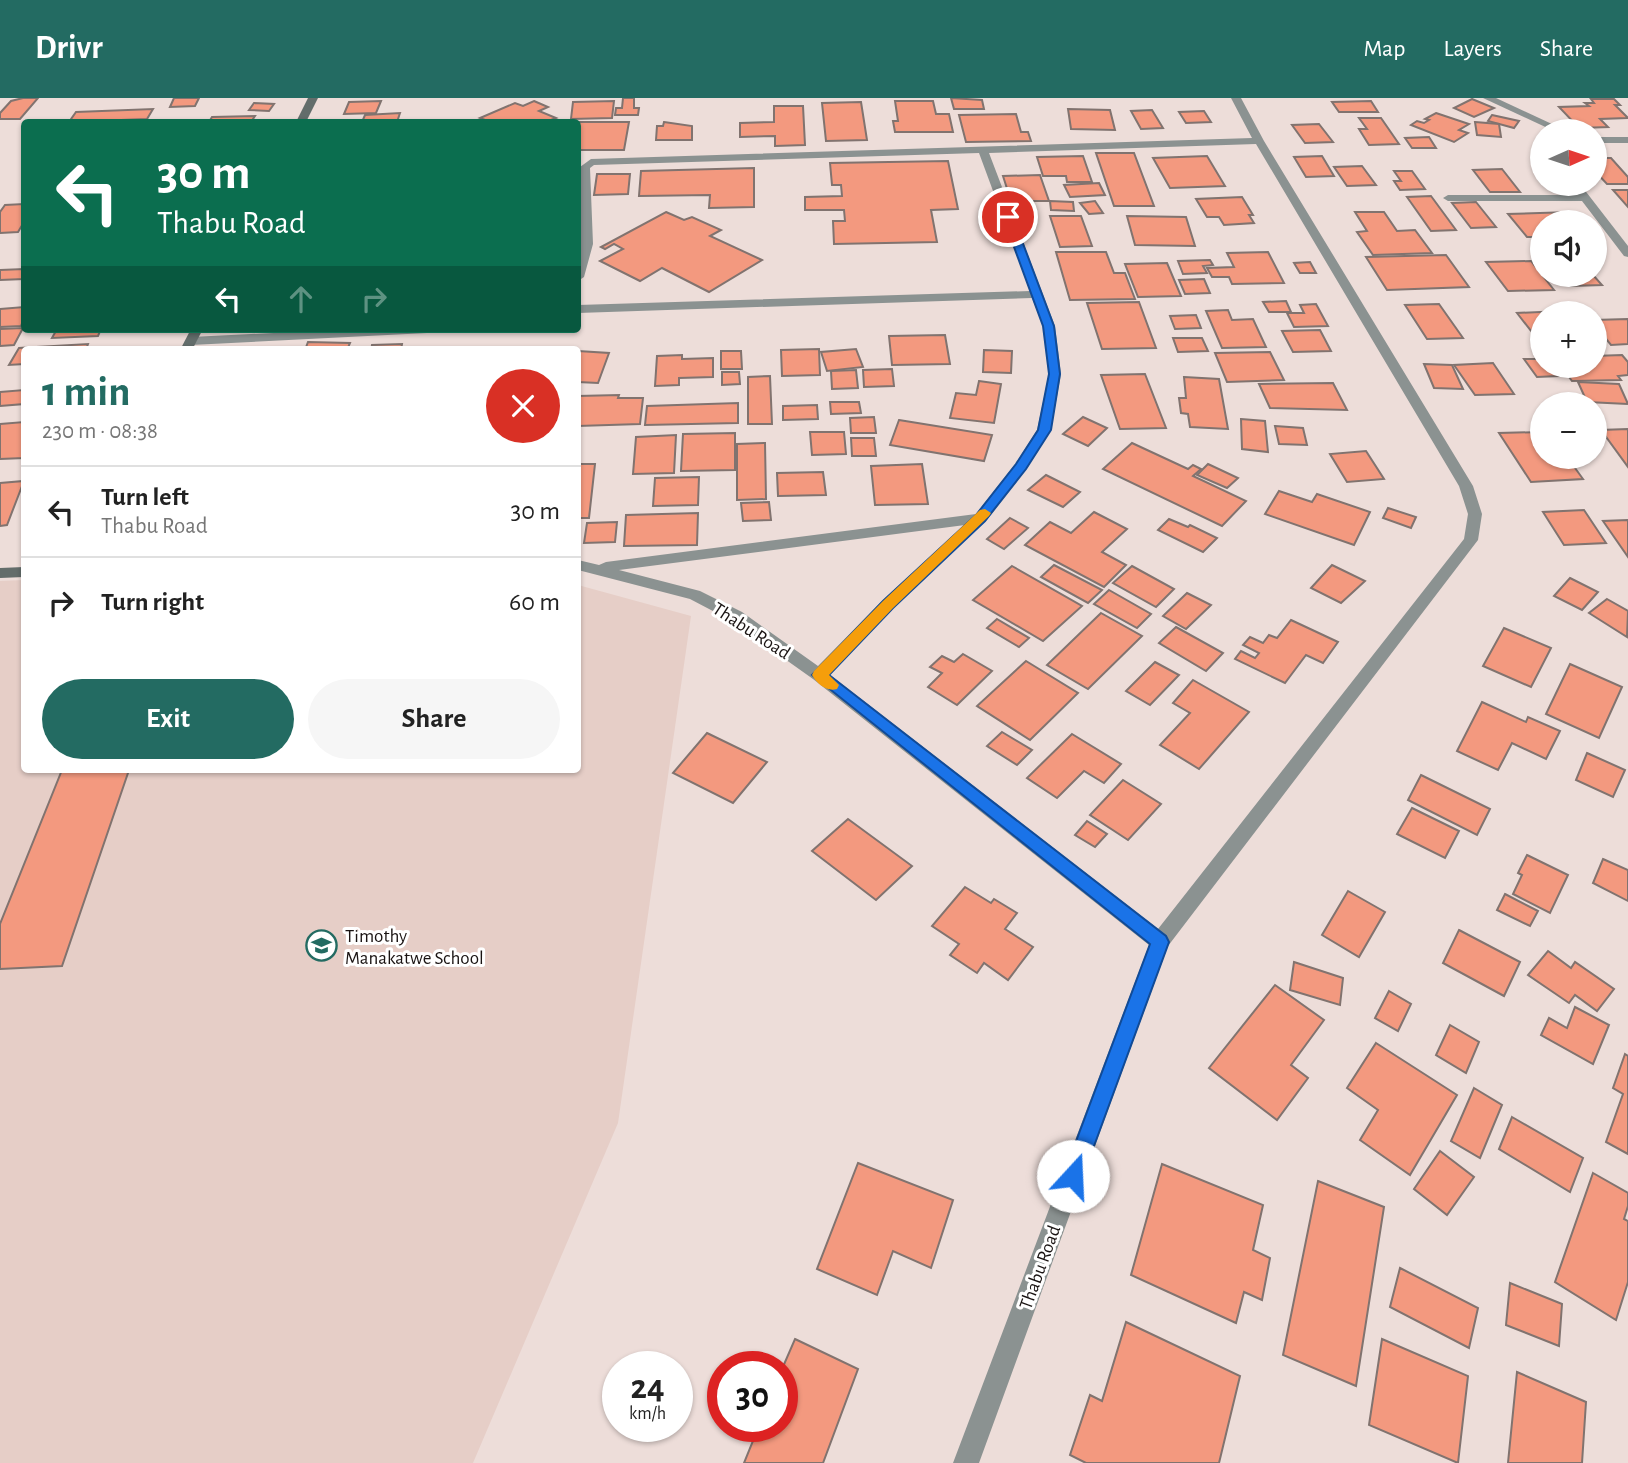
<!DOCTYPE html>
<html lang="en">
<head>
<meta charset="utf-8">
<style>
  body { margin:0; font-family:"Alegreya Sans",sans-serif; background:#f6f6f6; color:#222; height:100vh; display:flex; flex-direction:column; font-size:26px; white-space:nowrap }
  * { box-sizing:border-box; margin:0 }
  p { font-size:23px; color:#767676 }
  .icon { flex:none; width:38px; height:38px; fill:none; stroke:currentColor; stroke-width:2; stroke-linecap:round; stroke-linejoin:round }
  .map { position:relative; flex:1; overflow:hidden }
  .side { position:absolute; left:21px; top:248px; width:560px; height:427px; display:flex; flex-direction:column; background:#fff; border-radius:7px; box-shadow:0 2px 5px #0004 }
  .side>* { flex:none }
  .hud { position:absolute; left:21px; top:21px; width:560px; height:214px; border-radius:7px; box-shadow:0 2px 5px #0004; background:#0b6e4f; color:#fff; overflow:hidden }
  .needle { width:46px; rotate:87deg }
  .controls { position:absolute; left:1530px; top:21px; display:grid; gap:14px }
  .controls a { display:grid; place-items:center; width:77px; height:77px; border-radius:50%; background:#fff; box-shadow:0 2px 5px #0004; font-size:35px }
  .speed { position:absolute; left:602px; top:1253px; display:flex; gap:14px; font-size:35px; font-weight:700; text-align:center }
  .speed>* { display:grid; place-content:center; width:91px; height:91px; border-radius:50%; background:#fff; box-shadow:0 2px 5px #0004; line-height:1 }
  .speed small { font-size:18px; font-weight:400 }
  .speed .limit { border:10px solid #d22; background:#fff; color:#111 }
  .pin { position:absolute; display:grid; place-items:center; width:60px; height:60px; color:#fff; margin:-30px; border:4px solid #fff; border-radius:50%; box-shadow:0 2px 7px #0007 }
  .me { position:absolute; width:77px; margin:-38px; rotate:20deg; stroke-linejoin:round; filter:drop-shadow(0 0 5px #0008) }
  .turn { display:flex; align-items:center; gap:24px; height:147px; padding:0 21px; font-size:32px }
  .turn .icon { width:91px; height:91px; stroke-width:2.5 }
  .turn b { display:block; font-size:49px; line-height:60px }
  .lanes { display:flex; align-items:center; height:66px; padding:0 21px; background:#0003; justify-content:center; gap:35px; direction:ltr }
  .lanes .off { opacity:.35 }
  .round { display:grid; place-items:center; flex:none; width:74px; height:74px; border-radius:37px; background:#f6f6f6 }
  .overview { display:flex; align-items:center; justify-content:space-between; height:119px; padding:0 21px }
  h1 { font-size:42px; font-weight:700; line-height:52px; color:#236b62 }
  .cta { display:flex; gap:14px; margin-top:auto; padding:14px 21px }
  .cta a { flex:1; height:80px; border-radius:42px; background:#236b62; color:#fff; font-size:28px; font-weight:700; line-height:80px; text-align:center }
  .cta a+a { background:#f6f6f6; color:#222 }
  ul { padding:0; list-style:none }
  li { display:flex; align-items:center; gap:21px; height:91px; padding:0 21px; border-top:2px solid #e0e0e0 }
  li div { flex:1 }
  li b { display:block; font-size:26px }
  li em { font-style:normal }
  header { display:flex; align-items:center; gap:42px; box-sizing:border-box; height:98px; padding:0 35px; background:#236b62; color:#fff }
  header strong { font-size:33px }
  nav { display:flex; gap:38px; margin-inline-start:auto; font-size:24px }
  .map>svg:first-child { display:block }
  .built { fill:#e6cec7 }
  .building { fill:#f3997f; stroke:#81736f; stroke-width:2 }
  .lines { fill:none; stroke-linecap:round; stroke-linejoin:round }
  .street { fill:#8b9291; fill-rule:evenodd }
  .secondary { fill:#636d6b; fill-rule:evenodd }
  .route { fill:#1a73e8; stroke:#114b97; stroke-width:2 }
  .slow { fill:#f59e0b }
  .labels { text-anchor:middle; stroke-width:6; stroke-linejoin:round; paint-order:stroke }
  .street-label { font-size:19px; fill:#191312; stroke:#fff }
  .poi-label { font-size:19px; fill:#191312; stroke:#fff; text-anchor:start }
</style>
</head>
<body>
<header>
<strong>Drivr</strong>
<nav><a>Map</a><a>Layers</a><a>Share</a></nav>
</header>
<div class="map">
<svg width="1628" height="1365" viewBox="0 0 1628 1365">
  <rect width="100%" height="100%" fill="#edddd9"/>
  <polygon class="built" points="24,482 24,672 578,672 578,487 691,518 618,1025 473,1365 0,1365 0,483"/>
  <g class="building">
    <polygon points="23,0 38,0 20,21 0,21 0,15 11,3"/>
    <polygon points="174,0 199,0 195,8 170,9"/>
    <polygon points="634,0 634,10 639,10 638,17 615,17 616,10 622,10 623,0"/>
    <polygon points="951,0 982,2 984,11 954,11"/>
    <polygon points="1472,1 1494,10 1474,19 1454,10"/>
    <polygon points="1591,1 1614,1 1620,7 1615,7 1628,20 1600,21 1608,29 1579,30 1559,9 1589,8 1585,5 1594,5"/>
    <polygon points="381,3 376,15 344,16 349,4"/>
    <polygon points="534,3 548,9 539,13 556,20 546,24 490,24 480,20 515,5 523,8"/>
    <polygon points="614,3 612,20 571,21 573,4"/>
    <polygon points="895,3 933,3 936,16 949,16 953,34 895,34 893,23 898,23"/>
    <polygon points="1371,3 1378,14 1339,14 1332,4"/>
    <polygon points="861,4 867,42 826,43 822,5"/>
    <polygon points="254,5 274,6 269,13 249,12"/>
    <polygon points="774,8 803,8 805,47 775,48 775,38 740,39 740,25 774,24"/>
    <polygon points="153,11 147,21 69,24 76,14"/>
    <polygon points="1068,11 1110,12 1115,32 1071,31"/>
    <polygon points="1152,12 1163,30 1141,31 1131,13"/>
    <polygon points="1204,13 1211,24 1186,25 1179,14"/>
    <polygon points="400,15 397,24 362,24 365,17"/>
    <polygon points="1436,15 1469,26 1459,32 1468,35 1454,44 1411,27 1417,23 1424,25 1429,22 1425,21"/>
    <polygon points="1016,16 1021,34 1028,34 1031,43 966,44 959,17"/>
    <polygon points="1492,17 1519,23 1514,30 1488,23"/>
    <polygon points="255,18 251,24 209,24 212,19"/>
    <polygon points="1359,20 1381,20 1399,46 1369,47 1359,31 1367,31"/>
    <polygon points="573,24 629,24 624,52 578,52 578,24"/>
    <polygon points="664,24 692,28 692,42 656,42 657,28 663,28"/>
    <polygon points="1475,24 1499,26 1501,39 1477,37"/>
    <polygon points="1319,26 1333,44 1305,45 1292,27"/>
    <polygon points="1429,39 1436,50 1412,50 1405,40"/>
    <polygon points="1096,55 1134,55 1154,108 1114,108"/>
    <polygon points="1083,58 1092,84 1067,84 1066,78 1043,78 1037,59"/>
    <polygon points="1207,58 1225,88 1170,90 1153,60"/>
    <polygon points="1322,58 1334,78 1306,79 1294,59"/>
    <polygon points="1594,60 1611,60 1628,79 1628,86 1607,86 1594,72"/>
    <polygon points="948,63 958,111 931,112 937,144 834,146 833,123 845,123 844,112 805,112 805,99 842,98 841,87 832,87 830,65"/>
    <polygon points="1362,68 1376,87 1347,88 1334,69"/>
    <polygon points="754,70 754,109 709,110 710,97 639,98 641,73"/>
    <polygon points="1502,71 1520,94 1490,94 1473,72"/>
    <polygon points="1394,73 1412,73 1425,91 1400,92 1394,83 1401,83"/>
    <polygon points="597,76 630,76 628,96 594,97"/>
    <polygon points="1040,77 1049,103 1011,103 1003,78"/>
    <polygon points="1099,85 1105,97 1070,99 1064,87"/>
    <polygon points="1613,92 1628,92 1628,109"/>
    <polygon points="1431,98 1456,132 1431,133 1407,99"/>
    <polygon points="1242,99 1253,117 1249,117 1254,125 1224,127 1219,119 1207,119 1196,101"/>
    <polygon points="1050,103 1073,104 1074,113 1051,112"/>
    <polygon points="1095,103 1103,115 1089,116 1080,105"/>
    <polygon points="1476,104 1496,129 1471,130 1452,105"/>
    <polygon points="24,106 24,124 18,134 0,135 0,114 5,107"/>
    <polygon points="666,114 684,122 692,119 721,132 710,138 762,162 709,194 662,170 640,183 600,163 623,151 614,146 605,151 601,149"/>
    <polygon points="1355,114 1384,114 1397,133 1415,132 1432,155 1373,157 1357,134 1367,133"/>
    <polygon points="1571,114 1579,124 1542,124 1542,139 1527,139 1508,116"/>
    <polygon points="1050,118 1081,118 1092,148 1060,149"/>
    <polygon points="1127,118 1186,119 1195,148 1135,147"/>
    <polygon points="1056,154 1106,154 1114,175 1125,175 1135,201 1070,202"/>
    <polygon points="1268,154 1284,185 1232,186 1229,179 1212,179 1207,170 1234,169 1227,155"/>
    <polygon points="1446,157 1469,189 1387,192 1366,159"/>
    <polygon points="1210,162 1213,167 1203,168 1207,175 1183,176 1178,163"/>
    <polygon points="1531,163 1554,192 1508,193 1486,164"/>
    <polygon points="1310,164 1316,175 1300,175 1294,165"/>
    <polygon points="1167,165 1181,198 1138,199 1125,166"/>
    <polygon points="24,171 24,181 0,182 0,172"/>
    <polygon points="1547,177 1593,177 1602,187 1571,188 1563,177"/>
    <polygon points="1204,181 1210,195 1185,196 1179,182"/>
    <polygon points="1286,203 1291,214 1269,214 1263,204"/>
    <polygon points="1139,204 1156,250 1102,251 1087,205"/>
    <polygon points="1316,206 1328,228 1294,229 1287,215 1304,215 1300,207"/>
    <polygon points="1439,206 1463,240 1427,241 1405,207"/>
    <polygon points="24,209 24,220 21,228 0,229 0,211"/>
    <polygon points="1228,212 1232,222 1253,221 1266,249 1222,250 1206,213"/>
    <polygon points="1562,213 1563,215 1542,215 1542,247 1517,215"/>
    <polygon points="1196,217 1201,230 1175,231 1170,218"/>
    <polygon points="1628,221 1628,246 1611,247 1594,226 1594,222"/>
    <polygon points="23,230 14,247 0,248 0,231"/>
    <polygon points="57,231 101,231 98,238 52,240"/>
    <polygon points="1320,232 1331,253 1293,254 1282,233"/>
    <polygon points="945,237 950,266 892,267 889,238"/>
    <polygon points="1173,240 1202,240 1208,253 1178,254"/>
    <polygon points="308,244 350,245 347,252 305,252"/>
    <polygon points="88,246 86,252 24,252 24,266 9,267 19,250"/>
    <polygon points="402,246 401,252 371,252 372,247"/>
    <polygon points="819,251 820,277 782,278 781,252"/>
    <polygon points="856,251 863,269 827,273 821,254"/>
    <polygon points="984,252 1012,253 1011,275 983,274"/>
    <polygon points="578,253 609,255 598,285 578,284"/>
    <polygon points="721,253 741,253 742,271 721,271"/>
    <polygon points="1270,254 1284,282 1227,284 1215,255"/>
    <polygon points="682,257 682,261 713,260 713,279 679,280 679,287 655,288 657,258"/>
    <polygon points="1622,257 1628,264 1628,277 1618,278 1621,282 1572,283 1561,268 1594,268 1594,258"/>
    <polygon points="1524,261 1542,261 1542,268 1550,268 1558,278 1537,279"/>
    <polygon points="1493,265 1514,296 1475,297 1454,267"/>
    <polygon points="1424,266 1452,267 1463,291 1434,290"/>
    <polygon points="892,271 894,288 864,289 863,272"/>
    <polygon points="856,272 858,290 832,291 831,273"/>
    <polygon points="722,274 739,274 740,286 722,287"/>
    <polygon points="1145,276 1166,330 1120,331 1101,277"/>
    <polygon points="770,278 772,326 748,326 748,279"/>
    <polygon points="1184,279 1219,281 1228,331 1190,329 1188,316 1181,315 1179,300 1186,300"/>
    <polygon points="979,283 1001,286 994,325 950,320 956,295 976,297"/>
    <polygon points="1578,284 1619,286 1628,306 1587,304"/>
    <polygon points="1333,285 1347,312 1270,310 1259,286"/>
    <polygon points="24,292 24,306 0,308 0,294"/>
    <polygon points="619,297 618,300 643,300 640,326 578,328 578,298"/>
    <polygon points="830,304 859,304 861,315 831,316"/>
    <polygon points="738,305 738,325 645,327 647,308"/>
    <polygon points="817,307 818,321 783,322 783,308"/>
    <polygon points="874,319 876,335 851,335 850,320"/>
    <polygon points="1083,319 1107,330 1088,348 1063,336"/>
    <polygon points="1241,321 1265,323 1268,354 1242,351"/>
    <polygon points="899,322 992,337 984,363 890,347"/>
    <polygon points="24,324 24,360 0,361 0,326"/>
    <polygon points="1275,328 1303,330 1307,347 1279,346"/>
    <polygon points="1628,331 1628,369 1601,332"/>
    <polygon points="810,334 844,334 846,356 812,357"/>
    <polygon points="1542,334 1542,359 1567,359 1583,381 1531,384 1499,335"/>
    <polygon points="735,335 735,372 681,373 683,336"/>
    <polygon points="676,337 674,375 633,376 636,339"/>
    <polygon points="851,340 874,340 876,358 852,358"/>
    <polygon points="765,345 766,401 737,402 737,346"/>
    <polygon points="1132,345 1188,371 1193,367 1201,371 1193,378 1246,403 1222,428 1103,371"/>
    <polygon points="1366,353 1384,381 1347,384 1330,356"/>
    <polygon points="578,366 595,366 589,420 578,420"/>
    <polygon points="922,366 928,406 875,407 871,368"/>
    <polygon points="1208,366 1238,380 1227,390 1197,377"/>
    <polygon points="823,374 826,397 778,398 777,375"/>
    <polygon points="1046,377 1080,394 1063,409 1028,392"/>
    <polygon points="699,379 698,407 653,408 655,380"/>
    <polygon points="24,383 7,427 0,428 0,385"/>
    <polygon points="1279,393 1312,404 1317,396 1370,414 1354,447 1265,416"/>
    <polygon points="769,404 771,422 743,423 741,405"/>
    <polygon points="1388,410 1416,419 1411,430 1383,420"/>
    <polygon points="1584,412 1606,445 1564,447 1543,414"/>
    <polygon points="1094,414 1127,431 1102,454 1126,467 1104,489 1025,447 1050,424 1071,435"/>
    <polygon points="698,415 697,447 624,448 626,417"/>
    <polygon points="1010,420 1028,430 1004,451 987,441"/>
    <polygon points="1169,421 1188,429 1190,427 1217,440 1203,454 1158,432"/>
    <polygon points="1628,422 1628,459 1603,423"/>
    <polygon points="617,424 615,444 584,445 587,425"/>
    <polygon points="1054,467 1102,492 1088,505 1041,479"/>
    <polygon points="1332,467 1365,483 1341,505 1311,490"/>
    <polygon points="1012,468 1082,508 1043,543 973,502"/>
    <polygon points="1132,468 1174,491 1156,509 1113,485"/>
    <polygon points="1570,480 1598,494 1582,512 1554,498"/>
    <polygon points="1109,492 1151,516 1137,530 1094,506"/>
    <polygon points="1187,495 1211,507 1186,531 1163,518"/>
    <polygon points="1607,501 1628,513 1627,539 1589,515"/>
    <polygon points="1101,515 1142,538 1088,591 1047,567"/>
    <polygon points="997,521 1029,540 1019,549 987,530"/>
    <polygon points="1291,522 1338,544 1323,565 1306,557 1285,585 1235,561 1241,553 1255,560 1259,555 1243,547 1250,539 1263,545 1269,537 1277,540"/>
    <polygon points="1176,529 1223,555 1206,573 1159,545"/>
    <polygon points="1504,530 1551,550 1531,589 1483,568"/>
    <polygon points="963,556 992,573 957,607 928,589 942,575 930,569 942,558 954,564"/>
    <polygon points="1026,563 1078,595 1030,642 977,608"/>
    <polygon points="1155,564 1179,577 1150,607 1126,593"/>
    <polygon points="1570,566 1622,589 1599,640 1546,616"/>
    <polygon points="1193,582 1249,614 1199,671 1160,647 1190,615 1173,605"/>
    <polygon points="1482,604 1526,624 1528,619 1560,633 1546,661 1512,645 1498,672 1457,653"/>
    <polygon points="1002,634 1032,652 1017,667 987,648"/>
    <polygon points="707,635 767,664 733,705 673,675"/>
    <polygon points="1072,636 1121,666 1104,685 1084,673 1057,700 1027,680"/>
    <polygon points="1587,655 1625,672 1613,699 1576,682"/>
    <polygon points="62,672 129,672 62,868 0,871 0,826"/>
    <polygon points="1421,677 1490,711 1477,737 1408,702"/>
    <polygon points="1123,682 1161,706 1128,742 1090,717"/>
    <polygon points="1412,710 1459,733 1445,760 1397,736"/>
    <polygon points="848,721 912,768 876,802 812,753"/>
    <polygon points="1087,723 1107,736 1095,749 1075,737"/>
    <polygon points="1527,757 1568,777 1550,815 1513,796 1522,777 1518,775"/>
    <polygon points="1603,761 1628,772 1628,803 1593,785"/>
    <polygon points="965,789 991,805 994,801 1017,815 1005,831 1033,849 1008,882 984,865 977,875 950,857 959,846 932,828"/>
    <polygon points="1348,793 1385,814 1359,859 1322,837"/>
    <polygon points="1505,796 1538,813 1530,828 1497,812"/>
    <polygon points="1459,832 1520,864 1504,898 1443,865"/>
    <polygon points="1548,853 1571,870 1575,864 1614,891 1597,913 1575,897 1569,905 1528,877"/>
    <polygon points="1294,864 1343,880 1340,907 1290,892"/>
    <polygon points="1275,887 1324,922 1291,967 1308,980 1277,1022 1209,970"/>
    <polygon points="1389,893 1411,906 1398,933 1375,920"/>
    <polygon points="1575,909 1609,927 1593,966 1541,937 1549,920 1567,930"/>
    <polygon points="1450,927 1479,944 1466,975 1436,957"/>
    <polygon points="1376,945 1457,997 1410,1077 1360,1042 1378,1012 1347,990"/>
    <polygon points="1625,956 1628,958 1628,1056 1606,1044 1623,996 1613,990"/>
    <polygon points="1474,990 1502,1007 1480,1060 1451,1043"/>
    <polygon points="1512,1019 1583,1060 1570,1094 1499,1051"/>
    <polygon points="1440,1053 1474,1079 1447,1117 1414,1091"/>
    <polygon points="858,1065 953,1102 931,1170 893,1153 877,1197 817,1171"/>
    <polygon points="1162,1066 1263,1107 1253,1152 1270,1160 1262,1202 1244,1194 1236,1225 1131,1177"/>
    <polygon points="1593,1075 1628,1095 1628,1108 1624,1121 1628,1123 1628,1184 1616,1222 1555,1184"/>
    <polygon points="1318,1083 1384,1109 1356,1288 1283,1257"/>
    <polygon points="1400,1170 1478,1210 1469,1250 1390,1209"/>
    <polygon points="1510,1185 1562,1206 1559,1248 1506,1227"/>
    <polygon points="1126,1224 1240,1278 1219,1365 1086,1365 1070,1357 1090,1297 1102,1303"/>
    <polygon points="795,1241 858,1271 823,1365 744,1365 759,1328 782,1328 782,1271"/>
    <polygon points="1382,1241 1468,1278 1458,1365 1369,1327"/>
    <polygon points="1517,1274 1586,1304 1582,1365 1508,1365"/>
  </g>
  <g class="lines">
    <g class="street">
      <path d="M1231,0h10l23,43 209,345 9,28 -4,26 -310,406 -189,517h-26l196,-518 -336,-266 -83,-59 -40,-21 -112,-29v-10l21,5 7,-3 370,-48 40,-51 21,-33 12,-56 -6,-48 -11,-28 -454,15v-8l452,-14 -51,-138 -385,12 -4,3 3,76 -9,33 -6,4v-23l3,-14 -1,-77 11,-8 661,-21zM1256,46l203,342 9,28 -4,25 -306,390 -329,-255 64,-66 93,-87 40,-52 25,-39 10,-56 -6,-48 -66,-173zM965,427l-82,75 -65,66 -76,-54 -42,-21 -81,-21z"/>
      <polygon points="1483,0 1496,0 1567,33 1554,33"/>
      <rect x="1594" y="39" width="34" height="6"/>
      <polygon points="1570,86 1580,86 1628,148 1628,159 1624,158 1582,103 1448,103 1443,100 1448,97 1578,97"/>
      <polygon points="353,231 433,231 427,235 191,247 185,243 191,239"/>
    </g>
    <g class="secondary">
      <polygon points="308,0 318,0 306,24 296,24"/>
      <polygon points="191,231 203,231 192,252 180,252"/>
      <polygon points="24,469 24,479 0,480 0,470"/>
    </g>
  </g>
  <polygon class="route" points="1005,117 1013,119 1054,228 1060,276 1051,332 1026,371 985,423 893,510 829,577 1166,838 1169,844 1083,1078 1080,1085 1073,1088 1066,1085 1063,1078 1150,846 812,577 883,503 976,417 1016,366 1038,332 1049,276 1043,228 1003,119"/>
  <path class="slow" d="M985,411l6,4 -2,3 -96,92 -64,67 10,10 -2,4c-10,3 -20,-5 -25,-14l2,-4 69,-70 97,-91z"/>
  <defs>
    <symbol id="school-ring" viewBox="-11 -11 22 22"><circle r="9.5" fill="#fff" stroke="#236b62" stroke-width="1.5"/><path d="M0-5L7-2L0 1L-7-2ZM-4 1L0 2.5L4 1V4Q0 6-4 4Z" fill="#236b62"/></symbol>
  </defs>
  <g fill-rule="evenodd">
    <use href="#school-ring" x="304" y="830" width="35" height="35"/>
  </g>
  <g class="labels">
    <g class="street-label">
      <text transform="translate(752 532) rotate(33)" y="7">Thabu Road</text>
      <text transform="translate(1039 1169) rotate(-70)" y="7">Thabu Road</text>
    </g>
    <g class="poi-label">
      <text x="345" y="844">Timothy<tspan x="345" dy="22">Manakatwe School</tspan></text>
    </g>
  </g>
</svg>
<div class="controls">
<a><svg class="needle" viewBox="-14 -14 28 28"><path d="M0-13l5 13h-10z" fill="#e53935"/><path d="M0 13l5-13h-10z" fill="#767676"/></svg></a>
<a><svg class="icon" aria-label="sound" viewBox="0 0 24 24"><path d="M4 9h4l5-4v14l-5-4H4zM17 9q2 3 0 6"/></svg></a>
<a>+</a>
<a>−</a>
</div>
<div class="speed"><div>24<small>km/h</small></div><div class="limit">30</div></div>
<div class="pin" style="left:1008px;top:119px;background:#d93025"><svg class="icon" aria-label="arrive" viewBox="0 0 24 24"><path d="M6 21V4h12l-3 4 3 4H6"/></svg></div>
<svg class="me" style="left:1073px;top:1078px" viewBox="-20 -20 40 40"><circle r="19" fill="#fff"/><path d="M0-13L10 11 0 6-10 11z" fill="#1a73e8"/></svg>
<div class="hud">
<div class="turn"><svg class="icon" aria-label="left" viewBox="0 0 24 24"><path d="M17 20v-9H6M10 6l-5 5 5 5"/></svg><div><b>30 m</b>Thabu Road</div></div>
<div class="lanes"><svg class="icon" aria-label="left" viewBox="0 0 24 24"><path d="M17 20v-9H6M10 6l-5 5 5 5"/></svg><svg class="icon off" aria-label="ahead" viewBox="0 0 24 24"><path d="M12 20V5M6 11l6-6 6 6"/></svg><svg class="icon off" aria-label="right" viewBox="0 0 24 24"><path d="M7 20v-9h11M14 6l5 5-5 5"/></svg></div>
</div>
<section class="side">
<div class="overview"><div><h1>1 min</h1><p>230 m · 08:38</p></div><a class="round" style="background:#d93025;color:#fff"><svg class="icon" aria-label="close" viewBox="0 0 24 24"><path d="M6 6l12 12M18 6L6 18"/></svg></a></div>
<ul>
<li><svg class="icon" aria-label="left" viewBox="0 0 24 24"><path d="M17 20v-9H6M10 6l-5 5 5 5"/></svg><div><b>Turn left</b><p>Thabu Road</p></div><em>30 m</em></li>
<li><svg class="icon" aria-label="right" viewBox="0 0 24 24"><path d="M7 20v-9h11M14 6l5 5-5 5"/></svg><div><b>Turn right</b></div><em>60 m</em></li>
</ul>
<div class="cta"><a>Exit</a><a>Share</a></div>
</section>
</div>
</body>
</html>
